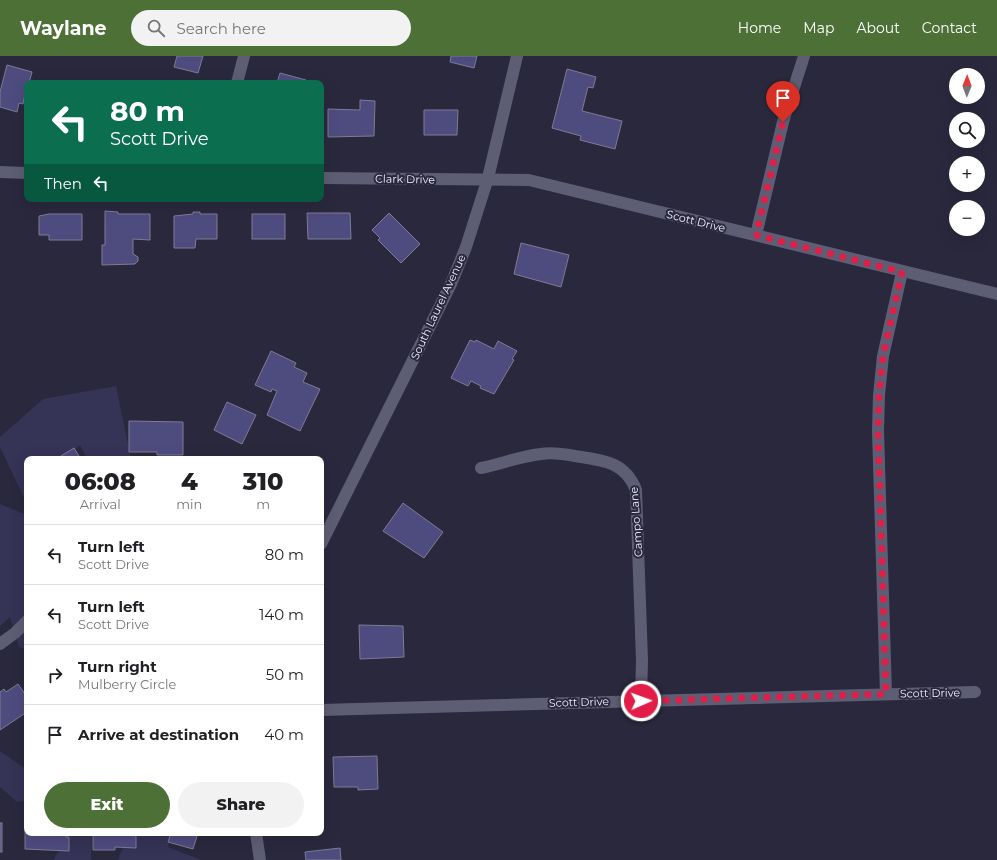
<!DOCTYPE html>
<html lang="en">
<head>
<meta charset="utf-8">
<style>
  body { margin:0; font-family:Montserrat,sans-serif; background:#f2f2f2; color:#202124; height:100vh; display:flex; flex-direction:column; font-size:15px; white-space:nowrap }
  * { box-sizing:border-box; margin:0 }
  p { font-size:13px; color:#757577 }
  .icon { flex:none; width:22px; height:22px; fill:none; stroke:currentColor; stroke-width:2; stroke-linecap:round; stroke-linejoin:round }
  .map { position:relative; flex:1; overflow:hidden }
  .drawer { position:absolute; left:24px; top:400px; width:300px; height:380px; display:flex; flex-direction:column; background:#fff; border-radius:8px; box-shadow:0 4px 16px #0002 }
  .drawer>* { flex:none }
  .hud { position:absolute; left:24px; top:24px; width:300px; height:122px; border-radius:8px; box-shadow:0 4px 16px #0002; background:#0b6e4f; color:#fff; overflow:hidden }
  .needle { width:26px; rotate:1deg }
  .controls { position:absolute; left:949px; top:12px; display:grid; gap:8px }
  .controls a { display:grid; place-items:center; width:36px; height:36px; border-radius:50%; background:#fff; box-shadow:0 4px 16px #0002; font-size:20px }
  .pin { position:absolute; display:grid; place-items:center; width:34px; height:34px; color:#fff; margin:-41px -17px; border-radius:50% 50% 50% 0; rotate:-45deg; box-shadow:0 0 4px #0007 }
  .pin .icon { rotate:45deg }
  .me { position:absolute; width:44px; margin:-22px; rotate:88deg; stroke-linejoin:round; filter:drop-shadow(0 0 3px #0008) }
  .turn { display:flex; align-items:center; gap:14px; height:84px; padding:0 20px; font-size:18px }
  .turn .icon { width:52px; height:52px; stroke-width:2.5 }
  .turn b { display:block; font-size:28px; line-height:34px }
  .then { display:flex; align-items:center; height:38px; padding:0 20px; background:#0003; gap:8px; font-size:15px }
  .eta { display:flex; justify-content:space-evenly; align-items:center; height:68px; text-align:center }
  .eta b { font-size:24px; font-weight:800; line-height:28px }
  .primary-button { display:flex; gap:8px; margin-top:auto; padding:8px 20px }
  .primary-button a { flex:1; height:46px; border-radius:24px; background:#4d7037; color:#fff; font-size:16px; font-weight:800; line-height:46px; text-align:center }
  .primary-button a+a { background:#f2f2f2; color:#202124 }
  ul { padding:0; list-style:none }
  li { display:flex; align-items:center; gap:12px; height:60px; padding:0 20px; border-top:1px solid #e0e0e0 }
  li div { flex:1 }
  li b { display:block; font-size:15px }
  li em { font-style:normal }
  header { display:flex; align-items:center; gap:24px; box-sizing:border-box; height:56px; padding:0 20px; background:#4d7037; color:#fff }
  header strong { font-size:19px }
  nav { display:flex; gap:22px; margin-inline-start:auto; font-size:14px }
  .search { width:280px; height:36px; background:#f2f2f2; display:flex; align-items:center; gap:10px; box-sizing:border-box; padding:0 14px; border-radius:22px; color:#757577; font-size:15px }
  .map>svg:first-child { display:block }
  .green { fill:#353356 }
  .building { fill:#4e4b7f; stroke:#7c7c94 }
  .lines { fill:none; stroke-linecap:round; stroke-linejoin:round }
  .minor { stroke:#5d5d74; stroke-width:12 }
  .route { stroke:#e11d48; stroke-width:7; stroke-dasharray:0 12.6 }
  .labels { text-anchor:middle; stroke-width:4; stroke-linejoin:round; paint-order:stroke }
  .street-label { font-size:11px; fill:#f0f0fe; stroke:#29283d }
</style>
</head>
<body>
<header>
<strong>Waylane</strong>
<div class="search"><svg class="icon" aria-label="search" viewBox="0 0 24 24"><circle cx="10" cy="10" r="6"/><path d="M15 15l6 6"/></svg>Search here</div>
<nav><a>Home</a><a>Map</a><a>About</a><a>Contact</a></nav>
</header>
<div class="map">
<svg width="997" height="804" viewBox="0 0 997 804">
  <rect width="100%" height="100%" fill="#29283d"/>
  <g class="green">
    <polygon points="116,330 131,403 87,403 80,389 66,403 27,403 27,448 0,391 0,381 43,343"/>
    <polygon points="0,448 27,459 27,594 19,591 10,561 0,570"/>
    <polygon points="0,695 27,714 27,744 17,746 0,731"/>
    <polygon points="70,777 92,777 91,804 53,804"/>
    <polygon points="128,777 172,777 168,791 201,804 118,804"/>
  </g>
  <g class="building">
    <polygon points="177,0 203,0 198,17 174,11"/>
    <polygon points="451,0 477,0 474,12 450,6"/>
    <polygon points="7,9 32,16 29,27 27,27 23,48 19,47 17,56 0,51 0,36"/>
    <polygon points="567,13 596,21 593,32 588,31 582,55 622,65 615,93 580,84 581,80 552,72"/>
    <polygon points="280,17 306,24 305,27 277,27"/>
    <polygon points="360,44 375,45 374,80 328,81 328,53 360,54"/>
    <polygon points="424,54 458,54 457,79 424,79"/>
    <polygon points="105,155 118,156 118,158 150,158 150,184 133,183 133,198 138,201 138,205 135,208 102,209 102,189 105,189"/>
    <polygon points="193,156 200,156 200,158 217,158 217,183 196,183 195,192 174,192 174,160 193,158"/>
    <polygon points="307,157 350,157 351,183 308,183"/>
    <polygon points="389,157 420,188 401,207 378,184 380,182 372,174"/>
    <polygon points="49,158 82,158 82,184 49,184 49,179 39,179 39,160"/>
    <rect x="252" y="158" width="33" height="25"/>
    <polygon points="521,187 569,199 561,231 514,218"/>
    <polygon points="470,284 475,286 476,284 494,293 498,285 517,295 512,303 514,304 494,338 480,332 481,330 471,325 468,330 451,322"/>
    <polygon points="271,295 296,307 294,311 307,317 303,326 320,333 300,375 267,359 277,335 272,333 271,336 255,329"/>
    <polygon points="227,346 256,359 242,388 214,374"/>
    <polygon points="129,365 183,366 183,399 157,399 157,396 129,396"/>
    <polygon points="74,392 81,403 56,403"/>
    <polygon points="403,447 443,476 424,502 383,475"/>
    <polygon points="359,569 403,570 404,601 360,603"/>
    <polygon points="18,628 27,641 27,656 0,674 0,636 4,633 6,636"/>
    <polygon points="377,700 378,733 358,734 358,731 334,731 333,701"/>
    <rect x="0" y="767" width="2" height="29"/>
    <polygon points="25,768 27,768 27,777 66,777 66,781 69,781 69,795 25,793"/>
    <polygon points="93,777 136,777 136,792 115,791 115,794 93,794"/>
    <polygon points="171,777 198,777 193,793 168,786"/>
    <polygon points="340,792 341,804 306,804 305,796"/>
  </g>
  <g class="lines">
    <g class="minor">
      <polyline points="237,27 244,0"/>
      <polyline points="0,116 27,117"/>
      <polyline points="321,122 529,124 997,238"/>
      <polyline points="756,179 783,66 804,0"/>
      <path d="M481,412c20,-4 40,-12 60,-14 11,-2 23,0 34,2 26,4 50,5 61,34l6,170 -1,41"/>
      <polyline points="321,488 451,228 466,191 488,122 517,0"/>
      <polyline points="0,588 15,577 27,565"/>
      <polyline points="886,638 878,375 879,339 883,300 902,216"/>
      <polyline points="321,654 975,636"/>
      <polyline points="256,777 260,804"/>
    </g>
  </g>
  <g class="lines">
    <polyline class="route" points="641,645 886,638 878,375 879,339 883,300 902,216 756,179 783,66"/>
  </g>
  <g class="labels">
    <g class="street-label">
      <text transform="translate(405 123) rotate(1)" y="4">Clark Drive</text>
      <text transform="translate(696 165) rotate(14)" y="4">Scott Drive</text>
      <text transform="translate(438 251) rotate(-65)" y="4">South Laurel Avenue</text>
      <text transform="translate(636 466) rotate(-94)" y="4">Campo Lane</text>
      <text transform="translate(930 637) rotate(-1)" y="4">Scott Drive</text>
      <text transform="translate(579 646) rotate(-2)" y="4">Scott Drive</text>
    </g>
  </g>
</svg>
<div class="controls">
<a><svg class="needle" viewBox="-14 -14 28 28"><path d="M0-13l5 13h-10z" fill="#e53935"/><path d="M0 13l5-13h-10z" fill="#757577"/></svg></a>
<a><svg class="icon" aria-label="search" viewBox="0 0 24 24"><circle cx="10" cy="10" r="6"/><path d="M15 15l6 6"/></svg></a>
<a>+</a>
<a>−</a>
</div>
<div class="pin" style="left:783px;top:66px;background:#d93025"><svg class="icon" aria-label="arrive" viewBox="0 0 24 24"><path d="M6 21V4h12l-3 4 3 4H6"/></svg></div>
<svg class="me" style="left:641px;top:645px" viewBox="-20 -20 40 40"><circle r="17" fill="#e11d48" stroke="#fff" stroke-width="3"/><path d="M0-11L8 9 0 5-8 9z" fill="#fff"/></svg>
<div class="hud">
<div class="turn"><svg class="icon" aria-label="left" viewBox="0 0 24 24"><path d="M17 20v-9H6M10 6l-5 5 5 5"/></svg><div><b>80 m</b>Scott Drive</div></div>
<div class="then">Then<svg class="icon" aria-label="left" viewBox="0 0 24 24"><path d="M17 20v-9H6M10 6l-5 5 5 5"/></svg></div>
</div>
<section class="drawer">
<div class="eta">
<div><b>06:08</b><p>Arrival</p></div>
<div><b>4</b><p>min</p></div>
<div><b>310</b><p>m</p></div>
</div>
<ul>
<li><svg class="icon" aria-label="left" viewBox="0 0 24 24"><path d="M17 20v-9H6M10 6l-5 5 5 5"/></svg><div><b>Turn left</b><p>Scott Drive</p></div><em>80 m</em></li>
<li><svg class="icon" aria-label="left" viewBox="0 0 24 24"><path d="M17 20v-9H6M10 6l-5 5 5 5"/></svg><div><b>Turn left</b><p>Scott Drive</p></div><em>140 m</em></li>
<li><svg class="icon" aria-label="right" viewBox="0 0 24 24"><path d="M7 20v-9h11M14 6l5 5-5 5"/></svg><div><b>Turn right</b><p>Mulberry Circle</p></div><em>50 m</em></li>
<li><svg class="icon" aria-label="arrive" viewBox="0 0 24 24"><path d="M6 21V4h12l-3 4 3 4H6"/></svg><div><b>Arrive at destination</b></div><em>40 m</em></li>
</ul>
<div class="primary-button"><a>Exit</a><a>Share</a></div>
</section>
</div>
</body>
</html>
